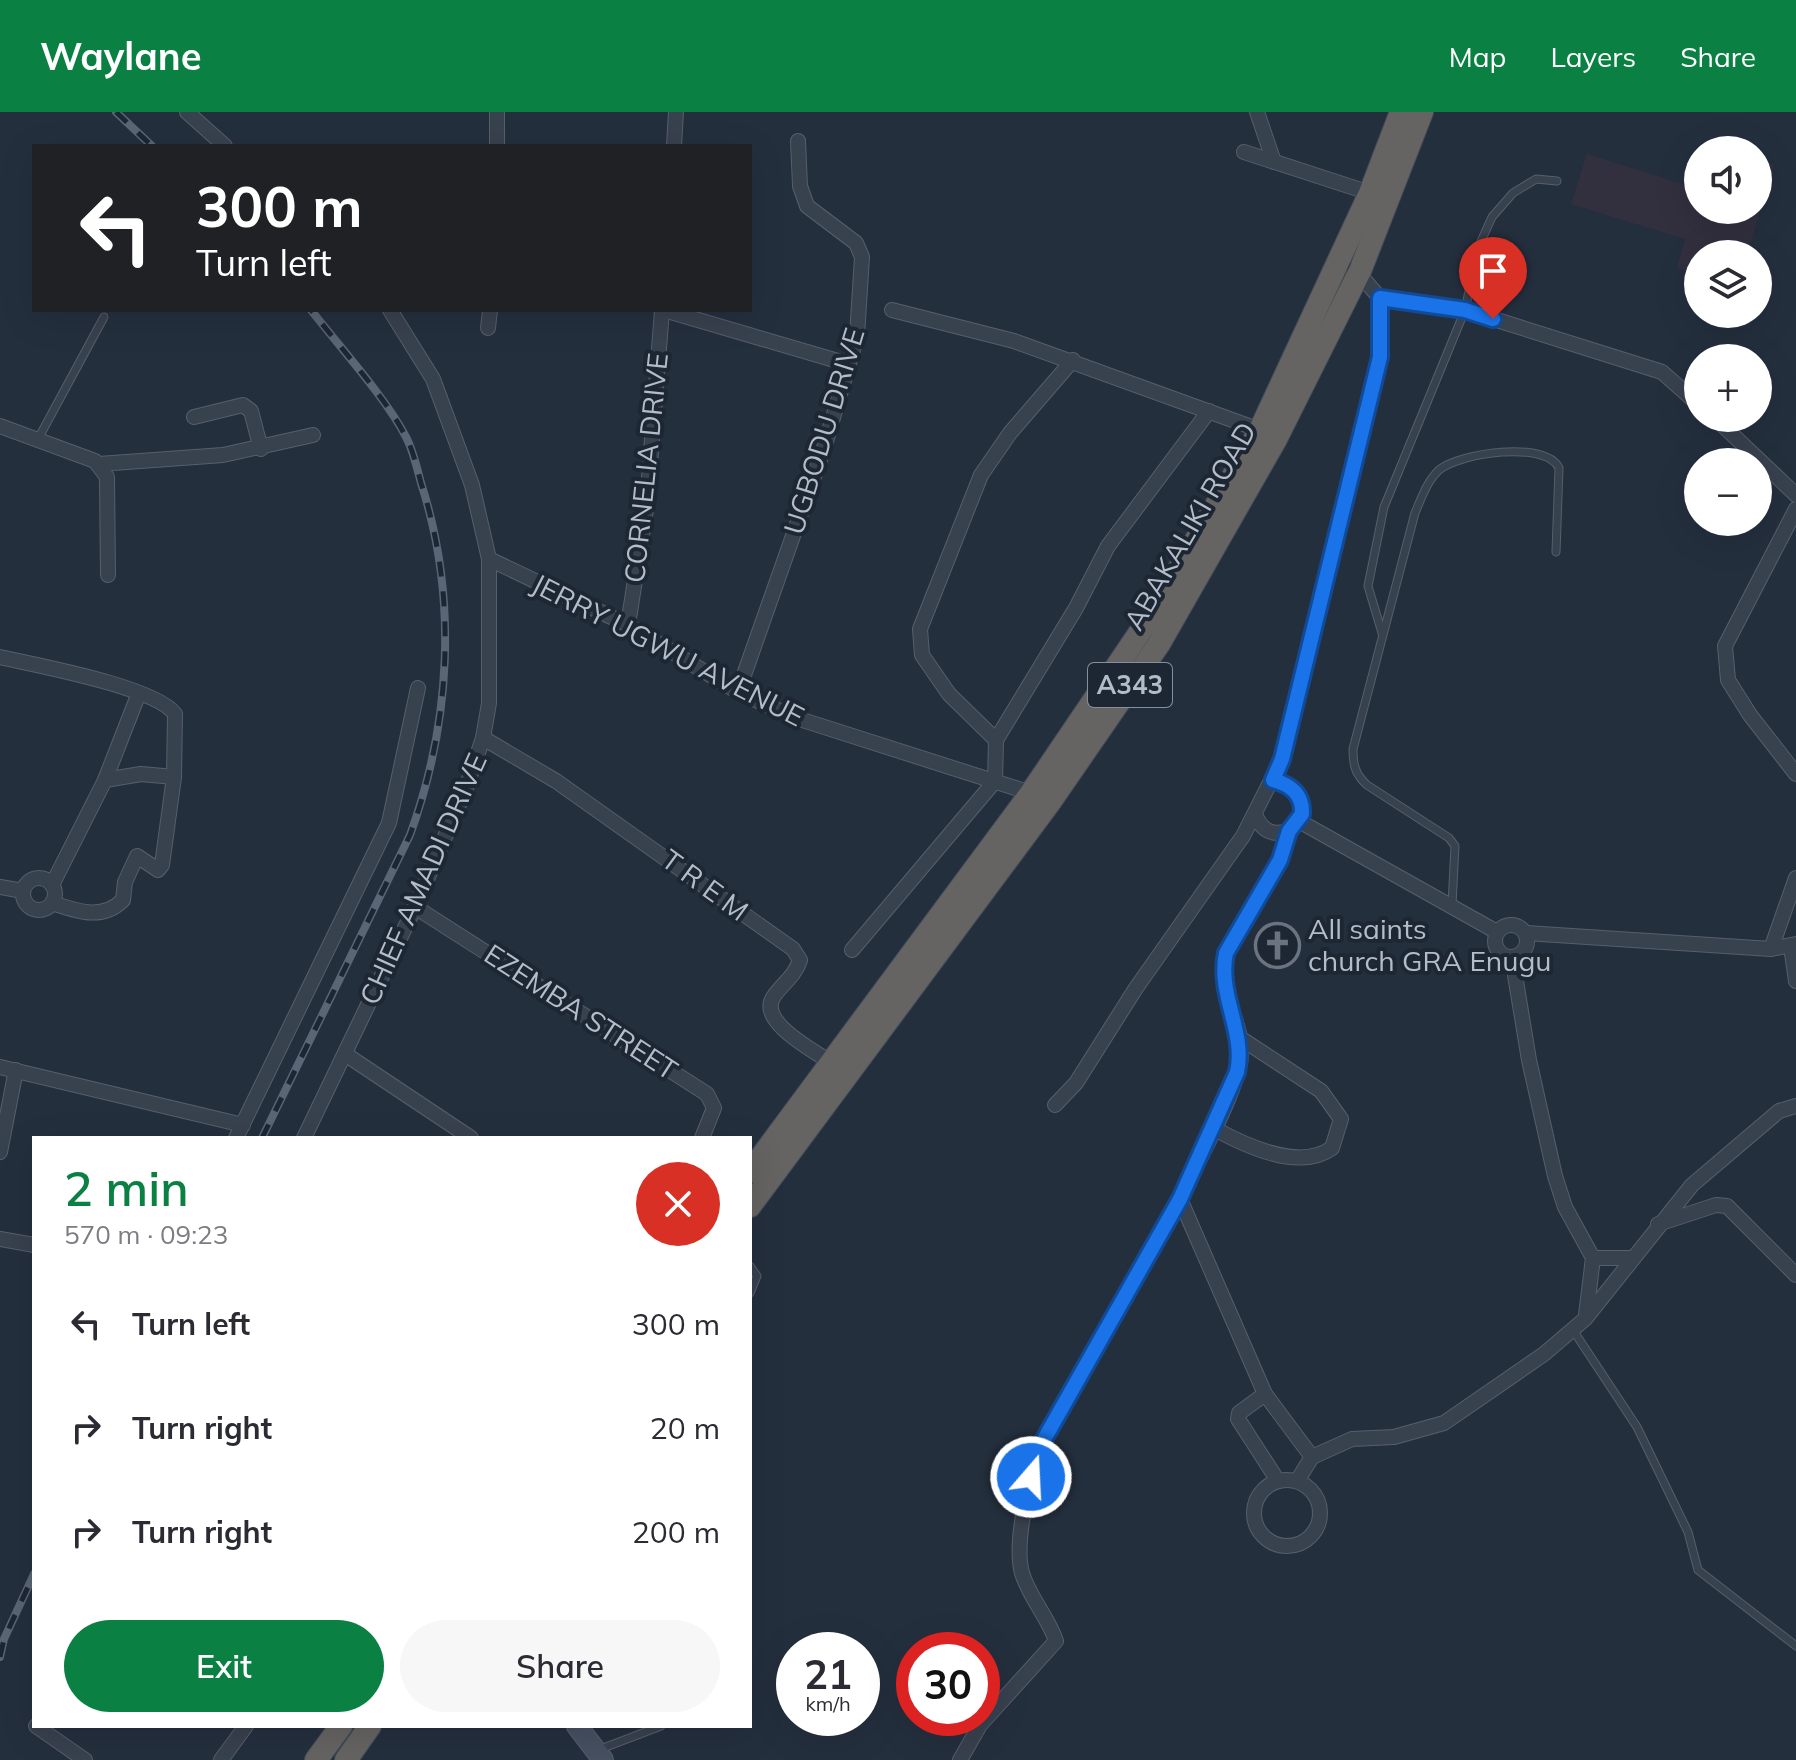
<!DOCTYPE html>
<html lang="en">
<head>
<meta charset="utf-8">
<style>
  body { margin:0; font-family:Mulish,sans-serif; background:#f7f7f7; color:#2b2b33; height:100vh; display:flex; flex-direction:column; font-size:30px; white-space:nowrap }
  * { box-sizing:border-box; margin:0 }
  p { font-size:26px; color:#7c7c81 }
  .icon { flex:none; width:44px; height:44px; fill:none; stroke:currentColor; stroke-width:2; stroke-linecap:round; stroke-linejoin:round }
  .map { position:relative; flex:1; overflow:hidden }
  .drawer { position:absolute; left:32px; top:1024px; width:720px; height:592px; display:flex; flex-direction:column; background:#fff; border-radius:0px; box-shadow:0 8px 32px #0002 }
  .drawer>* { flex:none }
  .hud { position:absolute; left:32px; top:32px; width:720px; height:168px; border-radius:0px; box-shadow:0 8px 32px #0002; background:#202124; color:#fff; overflow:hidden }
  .tools { position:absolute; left:1684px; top:24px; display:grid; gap:16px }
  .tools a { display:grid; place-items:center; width:88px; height:88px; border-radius:50%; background:#fff; box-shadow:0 8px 32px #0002; font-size:40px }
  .speed { position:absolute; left:776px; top:1520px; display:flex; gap:16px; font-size:40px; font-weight:700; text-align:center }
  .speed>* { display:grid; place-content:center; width:104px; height:104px; border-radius:50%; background:#fff; box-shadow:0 8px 32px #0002; line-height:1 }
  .speed small { font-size:20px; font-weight:400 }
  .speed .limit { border:12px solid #d22; background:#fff; color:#111 }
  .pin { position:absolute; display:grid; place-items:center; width:68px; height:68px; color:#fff; margin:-82px -34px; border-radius:50% 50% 50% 0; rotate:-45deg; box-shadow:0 0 8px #0007 }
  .pin .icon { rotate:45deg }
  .me { position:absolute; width:88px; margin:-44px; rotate:19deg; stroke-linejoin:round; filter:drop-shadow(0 0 6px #0008) }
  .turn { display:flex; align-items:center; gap:28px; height:168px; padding:0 32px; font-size:36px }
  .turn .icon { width:104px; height:104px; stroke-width:2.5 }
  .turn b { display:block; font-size:56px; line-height:68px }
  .round { display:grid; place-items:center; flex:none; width:84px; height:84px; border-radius:42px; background:#f7f7f7 }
  .overview { display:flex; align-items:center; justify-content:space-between; height:136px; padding:0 32px }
  h1 { font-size:48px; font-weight:600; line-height:60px; color:#0b8043 }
  .primary-button { display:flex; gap:16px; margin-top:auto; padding:16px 32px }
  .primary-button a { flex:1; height:92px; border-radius:48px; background:#0b8043; color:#fff; font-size:32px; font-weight:600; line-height:92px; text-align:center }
  .primary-button a+a { background:#f7f7f7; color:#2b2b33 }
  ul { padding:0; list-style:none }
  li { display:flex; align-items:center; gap:24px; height:104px; padding:0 32px }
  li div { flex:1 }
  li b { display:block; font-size:30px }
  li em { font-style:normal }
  header { display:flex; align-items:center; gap:48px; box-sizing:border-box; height:112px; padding:0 40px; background:#0b8043; color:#fff }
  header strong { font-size:38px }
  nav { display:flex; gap:44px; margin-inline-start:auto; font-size:28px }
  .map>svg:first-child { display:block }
  .medical { fill:#32303f }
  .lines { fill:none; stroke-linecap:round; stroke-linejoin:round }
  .service-casing { stroke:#565f6c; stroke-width:9 }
  .minor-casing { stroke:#565f6c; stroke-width:16 }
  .secondary-casing { stroke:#565f6c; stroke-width:22 }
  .trunk-casing { stroke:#434c59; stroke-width:24 }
  .service { stroke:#38414e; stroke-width:7 }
  .minor { stroke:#38414e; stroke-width:14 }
  .secondary { stroke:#465061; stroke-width:20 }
  .trunk { stroke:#656462; stroke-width:22 }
  .rail-casing { stroke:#5a6575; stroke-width:8 }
  .rail { stroke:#1d2633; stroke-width:5; stroke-dasharray:15; stroke-linecap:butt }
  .route-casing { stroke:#114b97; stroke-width:20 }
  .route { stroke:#1a73e8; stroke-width:14 }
  .labels { text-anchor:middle; stroke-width:8; stroke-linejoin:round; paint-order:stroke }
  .shield { fill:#1d2633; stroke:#878f9c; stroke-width:2 }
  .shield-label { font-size:26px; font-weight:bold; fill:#b4bcc9 }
  .street-label { font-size:28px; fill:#b4bcc9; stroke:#1d2633 }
  .poi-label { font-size:28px; fill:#b4bcc9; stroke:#1d2633; text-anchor:start }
</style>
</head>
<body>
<header>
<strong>Waylane</strong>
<nav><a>Map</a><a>Layers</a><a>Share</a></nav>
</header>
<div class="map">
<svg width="1796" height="1648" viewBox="0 0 1796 1648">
  <rect width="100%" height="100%" fill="#242f3e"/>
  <polygon class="medical" points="1587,42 1698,77 1698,98 1758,98 1758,48 1774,53 1747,142 1698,142 1698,163 1677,156 1685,127 1571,92"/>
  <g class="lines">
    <defs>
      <g id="service">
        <polyline points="38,327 104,205"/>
        <polyline points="1382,521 1368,474 1384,395 1465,198 1478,136 1492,105 1513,81 1536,67 1557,69"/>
        <path d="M1452,793l3,-59 -6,-8 -82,-53c-12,-11 -14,-20 -14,-36l62,-236c6,-14 12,-32 24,-43 20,-17 107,-30 120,-2l-3,84"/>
        <polyline points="750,1154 757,1164 750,1181"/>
        <polyline points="1573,1218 1637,1315 1688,1420 1698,1458 1796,1534"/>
        <polyline points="598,1638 661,1614"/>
      </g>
      <g id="minor">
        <polyline points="187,0 225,34"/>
        <polyline points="1257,0 1274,50"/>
        <polyline points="497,34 497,0"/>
        <polyline points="674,34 676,0"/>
        <polyline points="1244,40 1370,81"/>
        <polyline points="1380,186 1465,198 1662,260 1698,292"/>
        <polyline points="664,198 848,252"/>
        <polyline points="892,198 1014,229 1260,318"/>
        <polyline points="488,216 490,198"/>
        <polyline points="194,305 243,293 251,299 261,337"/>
        <polyline points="1715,306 1796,383"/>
        <polyline points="0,314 95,349 107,365 108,463"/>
        <polyline points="99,352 223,343 313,323"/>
        <polyline points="1796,397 1725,534 1728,568 1750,603 1796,662"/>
        <polyline points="489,447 628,513 738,580 793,605 1031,681"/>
        <polyline points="628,513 647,391 662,198"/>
        <path d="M0,545c35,8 156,30 175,57l-1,63 -12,88 -4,5 -21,-14 -12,26 -2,18c-21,21 -46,11 -71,3"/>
        <polyline points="738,580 825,333 857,224 862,145 856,131 807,94 800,74 798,29"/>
        <path d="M483,626l73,43 237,168 7,11c-5,16 -17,23 -26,36 -18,25 40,55 58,67"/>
        <polyline points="996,628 949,582 922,543 920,517 981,363 1010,321 1073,248"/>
        <polyline points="105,668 141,662 174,665"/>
        <path d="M1255,702c19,50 84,-13 18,-34"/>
        <polyline points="1299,709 1497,820"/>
        <circle cx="39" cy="782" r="16"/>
        <polyline points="52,773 105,668 139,581"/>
        <polyline points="0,775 23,779"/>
        <polyline points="415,795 707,982 714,996 702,1026"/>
        <circle cx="1511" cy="829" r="16"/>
        <polyline points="1526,821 1771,837 1796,832"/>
        <polyline points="1791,834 1796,869"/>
        <polyline points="1771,837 1796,766"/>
        <polyline points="852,838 995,669 996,628 1076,496 1108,434 1209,299"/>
        <polyline points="1512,845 1529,948 1555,1064 1565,1095 1593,1146 1586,1203"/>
        <polyline points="345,942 471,1026"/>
        <polyline points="0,955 243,1013"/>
        <polyline points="1055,993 1076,971 1136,876 1243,724 1282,647 1380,245 1380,186 1354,156"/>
        <path d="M1213,1016c31,17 86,44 119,20l9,-29 -20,-28 -84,-55"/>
        <polyline points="236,1026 389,711 418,576"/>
        <polyline points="304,1026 415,795 466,676 483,626 489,591 489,447 472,373 433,267 390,198"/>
        <polyline points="0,1040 16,958"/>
        <polyline points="1658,1112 1716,1093 1727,1094 1796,1163"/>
        <polyline points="0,1127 34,1133"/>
        <polyline points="1593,1146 1632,1146"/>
        <polyline points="1265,1282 1312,1345 1297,1369"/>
        <polyline points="1312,1345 1352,1327 1394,1325 1444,1311 1544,1242 1585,1207 1692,1073 1779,999 1796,994"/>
        <circle cx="1287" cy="1401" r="33"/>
        <path d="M1278,1369l-40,-62 1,-6 26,-19 -85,-195c16,-35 58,-108 61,-143 3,-33 -24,-63 -15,-103l54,-93 9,-29"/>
        <polyline points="36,1614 85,1648"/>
        <polyline points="221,1648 246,1614"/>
        <path d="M960,1648l20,-35 76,-84c-8,-24 -27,-44 -34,-68 -9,-34 9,-97 20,-130l138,-244"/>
      </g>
      <polyline id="secondary" points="577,1614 603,1648"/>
      <g id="trunk">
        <polyline points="750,1060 1031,681 1155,498 1260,318 1370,81 1401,0"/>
        <polyline points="750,1094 1050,690 1159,532 1276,327 1360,159 1422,0"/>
        <polyline points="316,1648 341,1614"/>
        <polyline points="346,1648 370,1614"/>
      </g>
    </defs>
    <use href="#service" class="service-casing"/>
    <use href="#minor" class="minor-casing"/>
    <use href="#secondary" class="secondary-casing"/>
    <use href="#trunk" class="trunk-casing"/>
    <use href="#service" class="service"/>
    <use href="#minor" class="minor"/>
    <use href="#secondary" class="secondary"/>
    <use href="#trunk" class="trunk"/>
    <defs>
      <g id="rail">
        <polyline points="116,0 152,34"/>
        <path d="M262,1026l148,-303c41,-113 48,-237 11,-352 -4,-15 -8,-33 -15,-46 -20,-39 -67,-91 -95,-127"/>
        <polyline points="0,1545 4,1527 34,1462"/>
      </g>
    </defs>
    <use href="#rail" class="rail-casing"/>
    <use href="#rail" class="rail"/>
  </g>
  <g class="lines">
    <defs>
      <path id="route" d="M1031,1365l11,-34 138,-244 57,-127c9,-40 -20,-78 -11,-119l54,-93 9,-29 13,-17c1,-20 -11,-29 -29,-34l9,-21 98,-402v-59l85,12 28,9"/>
    </defs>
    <use href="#route" class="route-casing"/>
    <use href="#route" class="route"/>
  </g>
  <defs>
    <symbol id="church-ring" viewBox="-11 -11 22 22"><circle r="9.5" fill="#1d2633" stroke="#6b7280" stroke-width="1.5"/><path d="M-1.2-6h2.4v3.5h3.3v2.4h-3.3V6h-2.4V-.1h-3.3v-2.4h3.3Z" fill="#6b7280"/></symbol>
  </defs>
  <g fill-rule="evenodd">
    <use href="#church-ring" x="1252" y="808" width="51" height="51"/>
  </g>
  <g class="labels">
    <rect class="shield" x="1088" y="551" width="84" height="44" rx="6"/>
    <g class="shield-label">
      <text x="1130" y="582">A343</text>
    </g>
    <g class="street-label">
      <text transform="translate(824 319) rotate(-73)" y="10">UGBODU DRIVE</text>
      <text transform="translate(646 356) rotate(-84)" y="10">CORNELIA DRIVE</text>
      <text transform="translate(1190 414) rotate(-60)" y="10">ABAKALIKI ROAD</text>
      <text transform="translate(668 538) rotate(27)" y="10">JERRY UGWU AVENUE</text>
      <text transform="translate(423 767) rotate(-66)" y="10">CHIEF AMADI DRIVE</text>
      <text transform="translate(705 773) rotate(36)" y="10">T R E M</text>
      <text transform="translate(581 900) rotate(33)" y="10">EZEMBA STREET</text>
    </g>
    <g class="poi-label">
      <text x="1308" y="827">All saints<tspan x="1308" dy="32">church GRA Enugu</tspan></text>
    </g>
  </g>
</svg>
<div class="tools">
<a><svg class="icon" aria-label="sound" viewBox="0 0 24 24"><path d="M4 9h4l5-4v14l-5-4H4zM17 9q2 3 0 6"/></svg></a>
<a><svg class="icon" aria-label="layers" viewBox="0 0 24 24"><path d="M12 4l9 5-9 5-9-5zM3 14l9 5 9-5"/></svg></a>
<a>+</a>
<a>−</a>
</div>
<div class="speed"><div>21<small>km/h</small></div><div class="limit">30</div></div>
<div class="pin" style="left:1493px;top:207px;background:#d93025"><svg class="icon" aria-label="arrive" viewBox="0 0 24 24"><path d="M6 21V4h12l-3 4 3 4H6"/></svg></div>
<svg class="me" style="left:1031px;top:1365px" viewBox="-20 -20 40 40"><circle r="17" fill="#1a73e8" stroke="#fff" stroke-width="3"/><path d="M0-11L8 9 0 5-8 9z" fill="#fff"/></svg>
<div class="hud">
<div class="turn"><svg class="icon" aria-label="left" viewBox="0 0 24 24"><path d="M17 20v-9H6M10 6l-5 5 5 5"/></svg><div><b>300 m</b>Turn left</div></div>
</div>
<section class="drawer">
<div class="overview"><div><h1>2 min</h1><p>570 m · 09:23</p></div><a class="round" style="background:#d93025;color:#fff"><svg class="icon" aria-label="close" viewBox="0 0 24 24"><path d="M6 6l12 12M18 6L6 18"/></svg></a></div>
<ul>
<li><svg class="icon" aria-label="left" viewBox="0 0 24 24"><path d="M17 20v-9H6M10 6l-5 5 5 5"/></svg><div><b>Turn left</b></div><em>300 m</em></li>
<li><svg class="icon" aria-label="right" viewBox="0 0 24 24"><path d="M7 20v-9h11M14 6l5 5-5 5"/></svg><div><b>Turn right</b></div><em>20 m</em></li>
<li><svg class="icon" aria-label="right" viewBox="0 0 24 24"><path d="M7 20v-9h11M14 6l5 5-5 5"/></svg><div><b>Turn right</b></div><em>200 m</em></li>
</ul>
<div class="primary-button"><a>Exit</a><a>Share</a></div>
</section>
</div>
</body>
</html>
